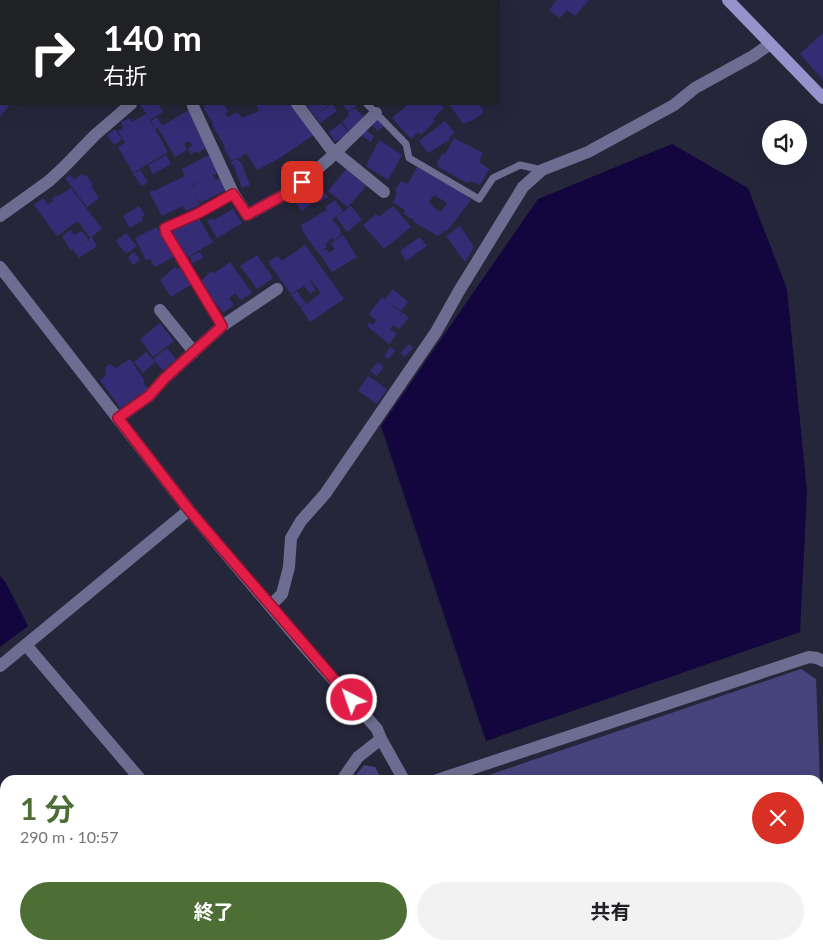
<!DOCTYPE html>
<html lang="ja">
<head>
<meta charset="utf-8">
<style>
  body { margin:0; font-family:Lato,"Noto Sans JP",sans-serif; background:#f2f2f2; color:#202124; height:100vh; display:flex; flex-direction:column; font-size:19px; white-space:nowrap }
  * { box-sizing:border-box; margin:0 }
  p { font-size:16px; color:#757577 }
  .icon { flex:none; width:28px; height:28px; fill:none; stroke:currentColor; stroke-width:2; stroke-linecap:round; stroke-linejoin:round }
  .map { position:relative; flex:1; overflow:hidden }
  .sheet { position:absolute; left:0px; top:775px; width:824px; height:175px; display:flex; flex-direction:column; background:#fff; border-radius:15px 15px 0 0; box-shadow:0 5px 20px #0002 }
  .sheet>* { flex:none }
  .hud { position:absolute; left:0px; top:0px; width:500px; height:105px; box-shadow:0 5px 20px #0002; background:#202124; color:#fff; overflow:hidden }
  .fabs { position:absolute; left:762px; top:120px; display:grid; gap:10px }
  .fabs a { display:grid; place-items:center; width:45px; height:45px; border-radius:50%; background:#fff; box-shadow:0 5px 20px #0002; font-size:25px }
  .pin { position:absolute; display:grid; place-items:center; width:42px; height:42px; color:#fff; margin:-21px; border-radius:10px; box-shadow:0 2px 8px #0006 }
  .me { position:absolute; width:55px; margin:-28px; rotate:319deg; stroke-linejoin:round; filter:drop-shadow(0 0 4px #0008) }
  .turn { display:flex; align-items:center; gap:18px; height:105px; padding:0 20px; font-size:22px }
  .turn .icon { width:65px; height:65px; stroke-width:2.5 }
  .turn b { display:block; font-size:35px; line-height:42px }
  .round { display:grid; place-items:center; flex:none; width:52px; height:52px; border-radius:26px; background:#f2f2f2 }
  .headline { display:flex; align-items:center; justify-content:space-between; height:85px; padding:0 20px }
  h1 { font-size:30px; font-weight:700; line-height:38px; color:#4d6f36 }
  .action { display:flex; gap:10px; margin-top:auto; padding:10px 20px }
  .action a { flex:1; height:58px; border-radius:30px; background:#4d6f36; color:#fff; font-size:20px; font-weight:700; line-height:58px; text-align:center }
  .action a+a { background:#f2f2f2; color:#202124 }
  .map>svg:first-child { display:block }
  .green { fill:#47447d }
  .water { fill:#13053d }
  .building { fill:#362c76; fill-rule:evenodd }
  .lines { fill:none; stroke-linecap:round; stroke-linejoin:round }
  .service { stroke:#6d6d91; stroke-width:7 }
  .minor { stroke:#6d6d91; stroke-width:12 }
  .tertiary { stroke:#6d6d91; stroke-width:12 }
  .secondary { stroke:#9493cc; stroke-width:12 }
  .route-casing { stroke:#92132f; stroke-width:12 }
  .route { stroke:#e11d48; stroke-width:9 }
</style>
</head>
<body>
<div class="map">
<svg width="823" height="950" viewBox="0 0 823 950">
  <rect width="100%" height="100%" fill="#26263b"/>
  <g class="green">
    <polygon points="801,669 816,679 821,810 819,817 819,780 474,780"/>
    <polygon points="364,765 375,767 382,780 352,780"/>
    <polygon points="173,945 787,945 785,950 172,950"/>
  </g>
  <g class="water">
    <polygon points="672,144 748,188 787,289 807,492 800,632 486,741 381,426 538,199"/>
    <polygon points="0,576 6,583 28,626 0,647"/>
  </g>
  <g class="building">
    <polygon points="557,0 589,0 575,16 567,10 560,18 549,10"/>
    <polygon points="823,33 823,80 800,54"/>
    <polygon points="0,104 10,104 0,117"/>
    <polygon points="140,104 158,104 163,112 150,120"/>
    <polygon points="204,104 223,104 228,111 225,113 228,117 237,112 242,118 259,111 257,105 259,104 293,104 315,134 280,158 257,170 246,153 240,158 231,160 224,149 225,147 212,124 213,123 204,109 205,107"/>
    <polygon points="306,104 330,104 319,113 332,104 337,111 320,123"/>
    <polygon points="342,104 358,104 349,112"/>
    <polygon points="408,104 440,104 444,108 433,119 435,121 421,135 418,132 411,139 392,118"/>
    <polygon points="449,104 479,104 484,112 475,119 463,124"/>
    <polygon points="355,108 364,117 349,131 342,122 349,115 348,113"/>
    <polygon points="189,110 208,147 198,153 197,151 191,154 188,149 192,145 189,141 184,144 187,150 175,157 158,128 155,129 151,121 157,117 162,126"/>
    <polygon points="146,114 168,152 133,173 118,147 125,143 118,131 123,128 121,122 130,118 132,122"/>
    <polygon points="377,117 385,125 378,131 370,123"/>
    <polygon points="445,121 455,133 449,137 450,139 428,153 419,141"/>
    <polygon points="341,123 349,133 335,142 329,132"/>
    <polygon points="115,129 122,139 114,145 107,135"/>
    <polygon points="365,130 374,136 371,142 362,136"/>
    <polygon points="454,138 483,153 479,162 489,169 480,185 470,181 467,183 438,167 437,163 442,154 445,154"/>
    <polygon points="379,140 402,155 388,180 366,166"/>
    <polygon points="211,154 220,171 213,175 216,180 222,177 228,189 200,203 191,187 207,178 191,186 189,182 200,205 186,211 183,206 162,216 149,192 153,190 154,191 185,176 182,169"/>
    <polygon points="166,155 171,164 153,174 148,165"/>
    <polygon points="237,159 241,162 250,185 242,188 233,164 231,164 230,162"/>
    <polygon points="348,167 368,184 348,207 328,191"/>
    <path d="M417,167l43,24 11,9 -24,31 -2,-1 -7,6 -24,-14v-2l-10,-6 1,-4 -12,-8 4,-9 -2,-3 6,-9 7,3zM434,195l13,8 -6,9 -8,-5 -4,-5z"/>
    <polygon points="140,170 148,182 142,186 133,174"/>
    <polygon points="82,174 83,176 86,175 93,184 91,186 99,198 87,207 65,178 70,175 74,180"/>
    <polygon points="316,181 328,197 320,202 309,186"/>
    <polygon points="308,187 318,199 302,211 292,199"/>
    <polygon points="71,188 102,229 90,238 78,221 57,236 34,205 43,198 48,205 53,201 52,198 55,196 57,197"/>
    <polygon points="335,200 343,211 332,219 340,229 341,235 334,240 332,238 326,243 327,247 318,253 302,230 303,228 301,225 327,210 325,207"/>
    <polygon points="139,206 145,215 142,217 143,220 130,228 123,216"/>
    <polygon points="351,206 362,220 347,232 336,217"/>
    <polygon points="393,206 411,227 384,249 363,225 376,214 379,217"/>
    <polygon points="233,209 242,223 217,238 207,221 212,218 214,220"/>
    <polygon points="198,217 213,242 186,258 170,231 177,227 179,228"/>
    <polygon points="460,226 474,247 465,262 446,236"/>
    <polygon points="157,227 159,231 162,230 171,247 173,247 175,256 155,267 150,259 146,260 135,238"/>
    <polygon points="71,230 74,235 82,231 88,239 79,246 92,237 97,246 79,258 73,249 71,251 62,236"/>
    <polygon points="126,233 137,246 126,254 116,241"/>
    <polygon points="343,235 357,257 332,272 319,253 326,249 329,253 335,249 331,243"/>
    <polygon points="420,237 427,246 406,261 400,251"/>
    <polygon points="305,245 344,299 310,322 301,308 321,293 311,280 310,281 316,290 310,294 304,286 291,294 268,262 278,256 282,261"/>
    <polygon points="134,252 140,260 133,265 128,257"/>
    <polygon points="200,252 203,258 192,263 190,256"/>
    <polygon points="257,255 273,278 257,289 240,266"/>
    <polygon points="230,262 252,293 241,300 235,293 229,298 234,305 223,313 200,282 211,271 214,273"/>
    <polygon points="175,267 177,269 181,267 192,284 171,297 160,280"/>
    <polygon points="393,289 408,302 401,311 385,299"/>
    <polygon points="297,291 306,304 300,307 291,295"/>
    <polygon points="382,297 402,313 397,319 403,313 409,318 399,329 393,325 390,329 397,334 389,344 367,326 370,322 373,325 376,320 369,314"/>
    <polygon points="160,323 174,341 153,357 140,339"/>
    <polygon points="409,344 413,348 405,357 400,353"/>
    <polygon points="390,347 395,351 388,359 384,356"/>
    <polygon points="167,348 176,359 163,370 153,359"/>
    <polygon points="146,352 155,362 143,373 134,362"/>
    <polygon points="130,359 145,381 143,382 148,389 120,408 100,380 106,375 105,368 110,364 116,368"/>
    <polygon points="378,362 384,367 377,376 370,371"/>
    <polygon points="368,376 387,389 377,404 358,391"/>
    <polygon points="242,945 337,945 334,950 244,950 240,947"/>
    <polygon points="398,945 528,945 535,950 395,950"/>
  </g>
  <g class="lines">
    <g class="service">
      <polyline points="367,104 406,144 409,158 479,199 493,178 520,165 542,170"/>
      <polyline points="222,326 166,233 165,228 199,213 233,193"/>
    </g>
    <g class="minor">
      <polyline points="130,0 131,1"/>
      <polyline points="263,0 263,1"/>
      <polyline points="420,1 421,0"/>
      <polyline points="297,104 330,148 384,192"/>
      <polyline points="193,106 233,193 247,215 293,190 329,159 376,113"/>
      <polyline points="0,216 49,181 64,167 95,135 131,104"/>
      <polyline points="0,267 189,510 301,643 377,729 381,739 358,757 342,780"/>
      <polyline points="160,310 194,352"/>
      <polyline points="118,418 149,396 165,378 222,326 277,289"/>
      <polyline points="271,605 282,594 289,567 291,538 301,521 325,494 436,332 459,291 523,187 542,170 588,152 674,105 695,88 753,56 770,44"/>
      <polyline points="26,645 141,780"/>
      <polyline points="0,666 189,510"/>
      <polyline points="381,739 404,780"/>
      <polyline points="437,780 809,657 817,658 823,661"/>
      <polyline points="819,887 823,866"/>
      <polyline points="807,950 808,945"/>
    </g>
    <g class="tertiary">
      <polyline points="94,1 96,0"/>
      <polyline points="0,79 1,78"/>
    </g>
    <polyline class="secondary" points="728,0 823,98"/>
  </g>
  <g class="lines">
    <defs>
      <polyline id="route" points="302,182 293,190 247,215 233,194 199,213 165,228 166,233 222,326 165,378 149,396 118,418 189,510 352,700"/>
    </defs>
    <use href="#route" class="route-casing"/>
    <use href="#route" class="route"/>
  </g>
</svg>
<div class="fabs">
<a><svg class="icon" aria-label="sound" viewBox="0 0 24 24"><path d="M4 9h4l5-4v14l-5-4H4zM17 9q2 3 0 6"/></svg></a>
</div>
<div class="pin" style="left:302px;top:182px;background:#d93025"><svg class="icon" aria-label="arrive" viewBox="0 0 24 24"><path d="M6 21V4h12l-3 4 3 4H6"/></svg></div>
<svg class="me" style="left:352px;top:700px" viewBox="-20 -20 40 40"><circle r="17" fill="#e11d48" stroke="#fff" stroke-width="3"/><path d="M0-11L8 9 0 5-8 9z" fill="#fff"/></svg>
<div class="hud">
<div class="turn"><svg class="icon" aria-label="right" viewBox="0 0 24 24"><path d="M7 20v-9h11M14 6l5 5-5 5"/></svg><div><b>140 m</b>右折</div></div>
</div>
<section class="sheet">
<div class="headline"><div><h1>1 分</h1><p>290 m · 10:57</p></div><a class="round" style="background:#d93025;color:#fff"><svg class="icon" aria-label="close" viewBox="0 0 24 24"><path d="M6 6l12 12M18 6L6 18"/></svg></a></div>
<div class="action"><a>終了</a><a>共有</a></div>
</section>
</div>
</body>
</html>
